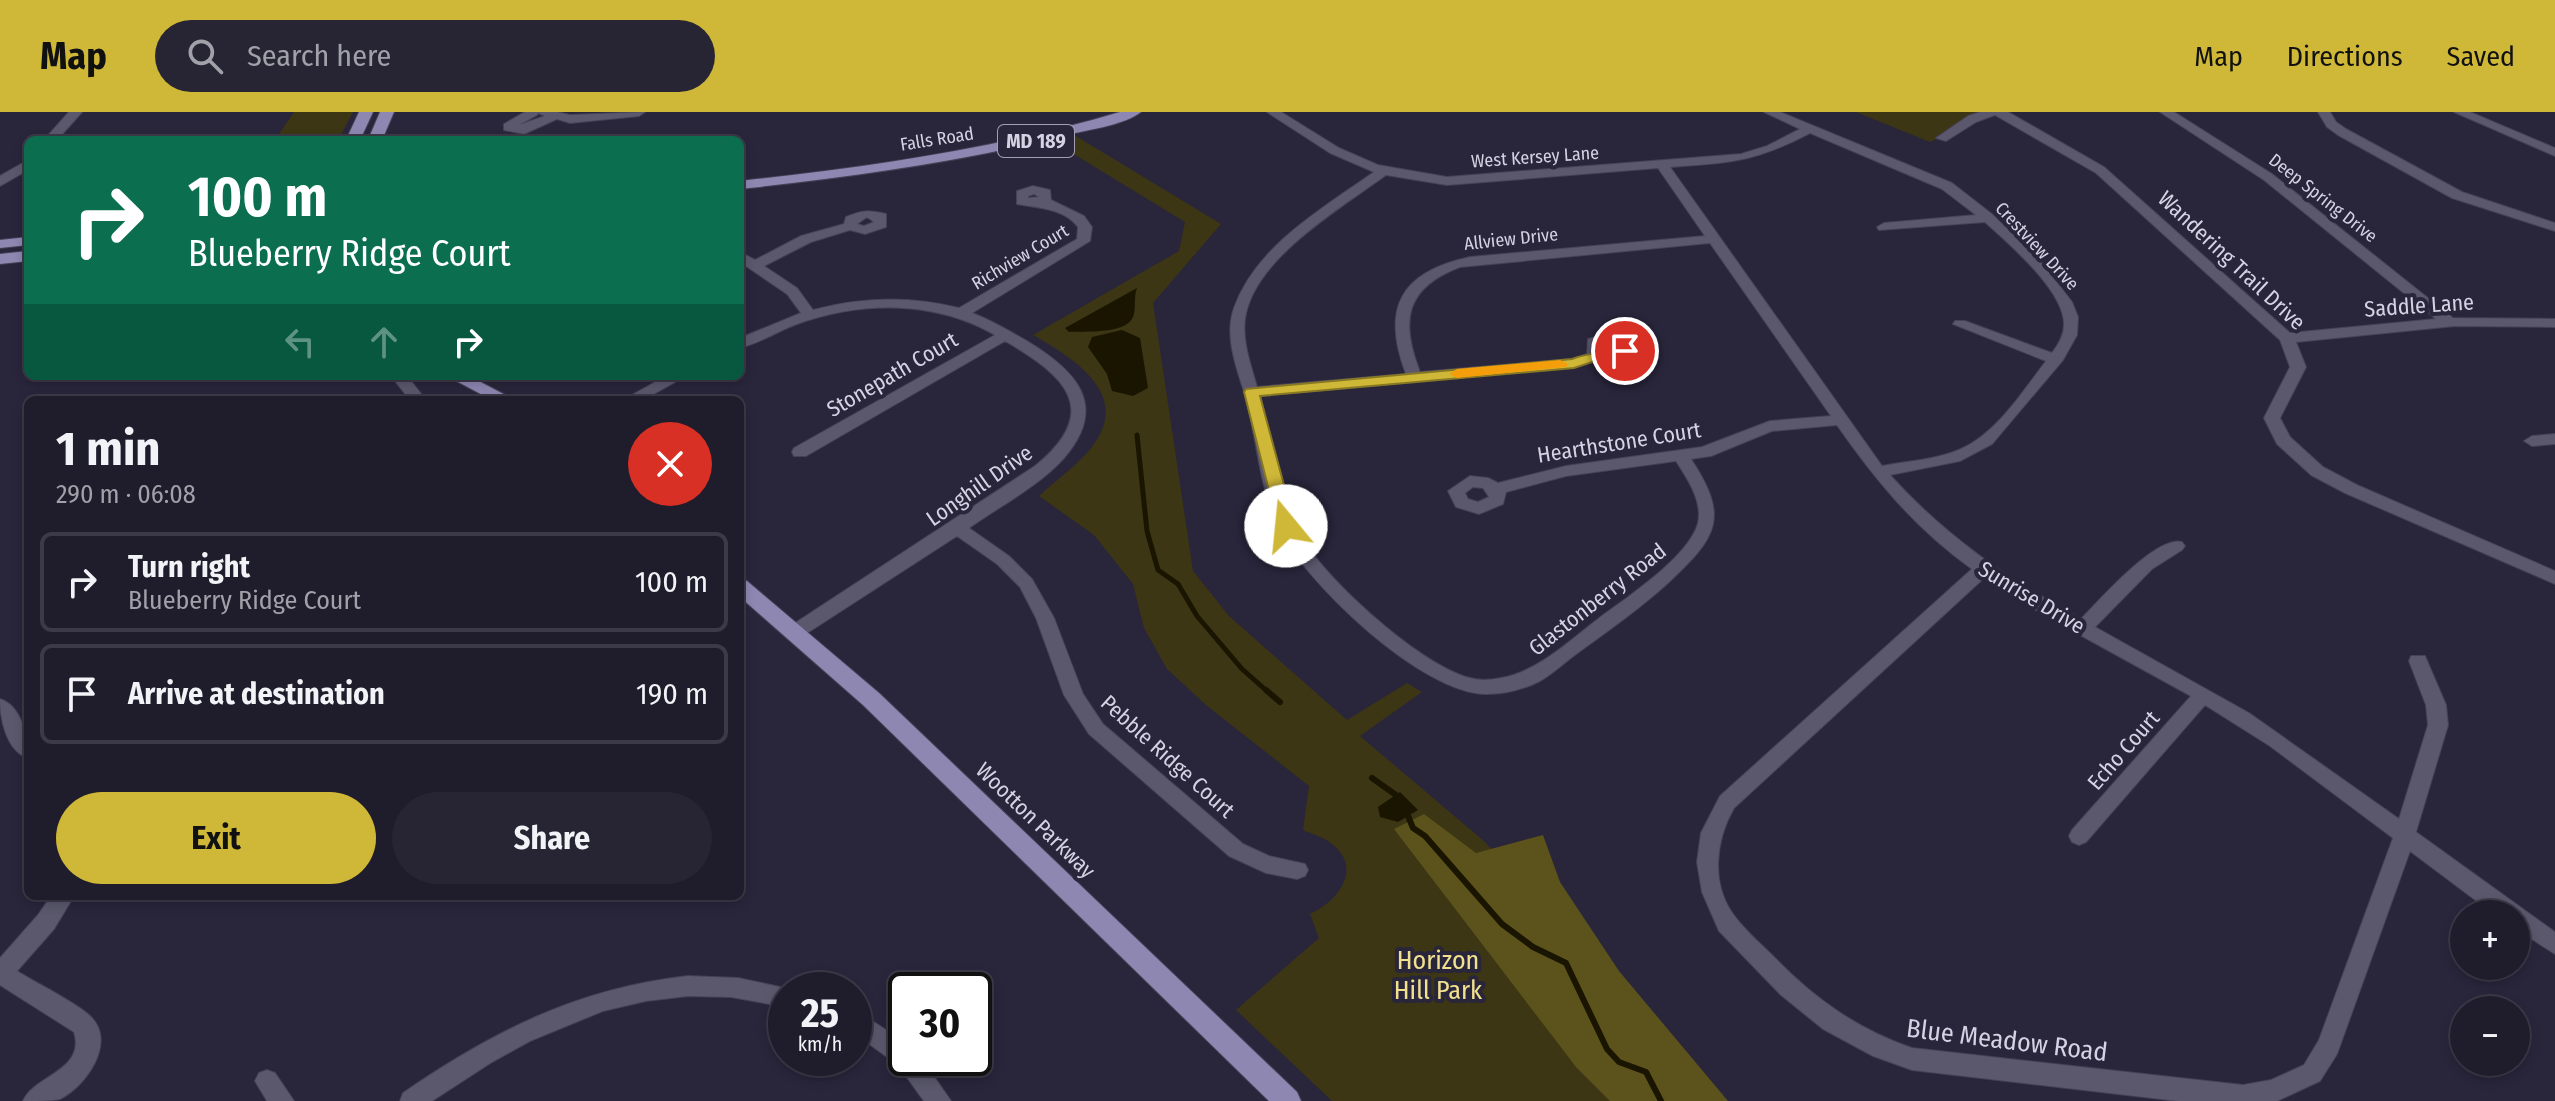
<!DOCTYPE html>
<html lang="en">
<head>
<meta charset="utf-8">
<style>
  body { margin:0; font-family:"Fira Sans Condensed",sans-serif; background:#272534; color:#f1f3f6; height:100vh; display:flex; flex-direction:column; font-size:30px; white-space:nowrap }
  * { box-sizing:border-box; margin:0 }
  p { font-size:26px; color:#a1a1a9 }
  .icon { flex:none; width:44px; height:44px; fill:none; stroke:currentColor; stroke-width:2; stroke-linecap:round; stroke-linejoin:round }
  .map { position:relative; flex:1; overflow:hidden }
  .sheet { position:absolute; left:24px; top:284px; width:720px; height:504px; display:flex; flex-direction:column; background:#1f1c2c; border-radius:12px; box-shadow:0 4px 12px #0003,0 0 0 2px #3c3a48 }
  .sheet>* { flex:none }
  .guide { position:absolute; left:24px; top:24px; width:720px; height:244px; border-radius:12px; box-shadow:0 4px 12px #0003,0 0 0 2px #3c3a48; background:#0b6e4f; color:#fff; overflow:hidden }
  .buttons { position:absolute; left:2450px; top:788px; display:grid; gap:16px }
  .buttons a { display:grid; place-items:center; width:80px; height:80px; border-radius:50%; background:#1f1c2c; box-shadow:0 4px 12px #0003,0 0 0 2px #3c3a48; font-size:40px }
  .speed { position:absolute; left:768px; top:860px; display:flex; gap:16px; font-size:40px; font-weight:700; text-align:center }
  .speed>* { display:grid; place-content:center; width:104px; height:104px; border-radius:50%; background:#1f1c2c; box-shadow:0 4px 12px #0003,0 0 0 2px #3c3a48; line-height:1 }
  .speed small { font-size:20px; font-weight:400 }
  .speed .limit { border:4px solid #111; border-radius:12px; background:#fff; color:#111 }
  .pin { position:absolute; display:grid; place-items:center; width:68px; height:68px; color:#fff; margin:-34px; border:4px solid #fff; border-radius:50%; box-shadow:0 2px 8px #0007 }
  .me { position:absolute; width:88px; margin:-44px; rotate:343deg; stroke-linejoin:round; filter:drop-shadow(0 0 6px #0008) }
  .turn { display:flex; align-items:center; gap:28px; height:168px; padding:0 32px; font-size:36px }
  .turn .icon { width:104px; height:104px; stroke-width:2.5 }
  .turn b { display:block; font-size:56px; line-height:68px }
  .lanes { display:flex; align-items:center; height:76px; padding:0 32px; background:#0003; justify-content:center; gap:40px; direction:ltr }
  .lanes .off { opacity:.35 }
  .round { display:grid; place-items:center; flex:none; width:84px; height:84px; border-radius:42px; background:#272534 }
  .head { display:flex; align-items:center; justify-content:space-between; height:136px; padding:0 32px }
  h1 { font-size:48px; font-weight:700; line-height:60px }
  .primary-button { display:flex; gap:16px; margin-top:auto; padding:16px 32px }
  .primary-button a { flex:1; height:92px; border-radius:48px; background:#cfb837; color:#111; font-size:32px; font-weight:700; line-height:92px; text-align:center }
  .primary-button a+a { background:#272534; color:#f1f3f6 }
  ul { padding:0; list-style:none }
  li { display:flex; align-items:center; gap:24px; height:100px; margin:0 16px 12px; padding:0 16px; border:4px solid #3c3a48; border-radius:12px }
  li div { flex:1 }
  li b { display:block; font-size:30px }
  li em { font-style:normal }
  header { display:flex; align-items:center; gap:48px; box-sizing:border-box; height:112px; padding:0 40px; background:#cfb837; color:#111 }
  header strong { font-size:38px }
  nav { display:flex; gap:44px; margin-inline-start:auto; font-size:28px }
  .search { width:560px; height:72px; background:#272534; display:flex; align-items:center; gap:20px; box-sizing:border-box; padding:0 28px; border-radius:44px; color:#a1a1a9; font-size:30px }
  .map>svg:first-child { display:block }
  .green { fill:#3c3614 }
  .forest { fill:#5c521b }
  .water { fill:#1a1500 }
  .lines { fill:none; stroke-linecap:round; stroke-linejoin:round }
  .stream-far1 { stroke:#1a1500; stroke-width:5 }
  .stream { stroke:#1a1500; stroke-width:6 }
  .minor-casing { stroke:#454156; stroke-width:2 }
  .major-casing { stroke:#454156; stroke-width:2 }
  .minor { fill:#5b586d; fill-rule:evenodd }
  .major { fill:#8e87b2; fill-rule:evenodd }
  .route { fill:#cfb837; stroke:#877824; stroke-width:2 }
  .slow { fill:#f59e0b }
  .labels { text-anchor:middle; stroke-width:8; stroke-linejoin:round; paint-order:stroke }
  .far-street-label { font-size:18px; fill:#d5d3e3; stroke:#29253b }
  .shield { fill:#29253b; stroke:#a19fb1; stroke-width:2 }
  .shield-label { font-size:20px; font-weight:bold; fill:#d5d3e3 }
  .street-label { font-size:22px; fill:#d5d3e3; stroke:#29253b }
  .near-park-label { font-size:26px; fill:#f1e18f; stroke:#29253b }
  .near-street-label { font-size:26px; fill:#d5d3e3; stroke:#29253b }
</style>
</head>
<body>
<header>
<strong>Map</strong>
<div class="search"><svg class="icon" aria-label="search" viewBox="0 0 24 24"><circle cx="10" cy="10" r="6"/><path d="M15 15l6 6"/></svg>Search here</div>
<nav><a>Map</a><a>Directions</a><a>Saved</a></nav>
</header>
<div class="map">
<svg width="2555" height="989" viewBox="0 0 2555 989">
  <rect width="100%" height="100%" fill="#29253b"/>
  <g class="green">
    <polygon points="294,0 353,0 338,28 275,28"/>
    <polygon points="1856,0 1991,0 1930,30"/>
    <path d="M1076,24l145,88 -68,79 40,268 36,45 118,104 60,-37 15,9 -62,44 125,106 233,259h-386l-96,-91 83,-72 -9,-24c27,-12 54,-45 22,-70 -8,-7 -20,-10 -29,-14l6,-44 -103,-81 -39,-36 -23,-41 -11,-44 -39,-49 -55,-39c15,-14 33,-27 47,-42 51,-56 -8,-93 -53,-119l146,-84 6,-29 -131,-80z"/>
  </g>
  <polygon class="forest" points="1424,702 1476,741 1543,723 1560,770 1619,859 1728,989 1610,989 1576,955 1394,717"/>
  <g class="water">
    <path d="M1137,176c-4,9 0,23 -5,31 -9,15 -48,12 -63,13l-4,-4z"/>
    <polygon points="1122,218 1140,226 1148,276 1133,284 1112,279 1107,262 1088,235 1092,225"/>
    <polygon points="1400,680 1418,698 1398,710 1380,705 1378,695"/>
  </g>
  <g class="lines">
    <polyline class="stream-far1" points="1137,323 1147,419 1158,458 1178,472 1197,504 1242,557 1268,580"/>
    <g class="stream">
      <polyline points="1266,578 1280,590"/>
      <polyline points="1372,666 1396,683"/>
      <polyline points="1408,704 1413,716 1425,724 1502,812 1533,835 1566,851 1607,937 1619,950 1646,960 1661,989"/>
    </g>
    <defs>
      <g id="minor">
        <polygon points="69,0 82,0 57,28 44,28"/>
        <path d="M525,0h32l13,3 75,-3 -6,4 -69,7 -13,-4 -33,15 -20,-4v-6zM538,1l7,3 -26,9 18,-10z"/>
        <path d="M1267,0h14l58,36 39,17 69,12 294,-23 26,-8 33,-17 -36,-17h16l172,71 41,32 49,48 30,39 6,15 -1,18 -14,25 -71,84 -32,17 -70,14c55,61 119,105 191,144 18,-18 75,-84 101,-77l3,4 -3,4 -30,19 -57,58 154,86 150,106 29,-94 -2,-20 -17,-44 2,-5h14l21,49 2,20 -32,107 139,100v22l-39,-25v-15h-22l-84,-63 -73,203 -17,27 -43,20h-99l-266,-31 -39,-14 -50,-27 -42,-34 -62,-64 -17,-39 -5,-30 4,-29 19,-37 252,-227c-56,-40 -96,-88 -135,-144l-65,6 -61,25 -20,3c39,59 26,78 -22,123 -28,26 -60,48 -90,70 -13,9 -26,22 -39,29 -15,8 -36,13 -53,13 -64,1 -184,-113 -210,-169 -17,-39 -20,-82 -30,-123 -8,-29 -24,-63 -13,-94 22,-62 89,-100 140,-136l-44,-19zM1810,21l132,56 34,26 -92,8 -7,4 2,3 106,-8c23,21 80,69 79,103 0,11 -6,20 -12,28l-87,-32h-10l-2,3 93,37c-23,30 -50,73 -85,88 -25,11 -53,12 -79,17l-212,-299c60,-4 85,-5 140,-34zM1658,56l47,68 -235,21c-70,15 -89,51 -64,117l-149,13c-6,-22 -15,-45 -12,-68 8,-60 96,-111 141,-144l61,10zM1710,131l121,173 -61,5 -68,26 -136,19 -68,17 -10,-5 -18,-2 -22,15 8,16 23,7 24,-10 3,-12 60,-16 110,-15c11,17 27,40 22,62 -9,34 -72,75 -100,96 -29,22 -61,53 -97,59 -10,2 -21,3 -31,0 -50,-12 -154,-106 -176,-153 -19,-40 -22,-87 -34,-129l314,-29 25,-8 9,3 20,-4 2,-3 -3,-13 -20,-8 -19,5 -1,15 -15,5 -152,13c-20,-51 -15,-84 40,-105zM1606,231l9,4v5l-15,-2v-6zM1473,375l10,1 6,9 -11,5 -10,-3 -3,-6zM1984,466l58,36 149,82 -119,134 -3,6 3,6 7,3 7,-3 119,-137 65,41 123,92 -74,202 -15,25 -33,15 -28,5 -331,-37c-55,-19 -97,-49 -137,-90 -13,-13 -28,-26 -39,-40 -26,-32 -21,-77 -2,-110z"/>
        <polygon points="1980,0 2008,0 2104,55 2290,221 2436,207 2264,68 2160,0 2174,0 2272,62 2453,206 2555,207 2555,215 2455,214 2296,230 2306,255 2280,306 2290,325 2323,355 2357,373 2555,459 2555,472 2345,381 2311,363 2277,332 2264,306 2290,255 2280,228 2096,61 1995,3 1976,10 1946,29 1936,26 1968,4"/>
        <polygon points="2318,0 2330,0 2336,10 2346,17 2462,80 2555,111 2555,119 2452,86 2338,23 2327,15"/>
        <polygon points="2454,0 2470,0 2555,36 2555,44"/>
        <polygon points="28,48 28,58 0,74 0,64"/>
        <path d="M1033,74l17,4 1,10 33,16 8,11 -2,14 -118,72c19,7 37,18 55,28 48,29 83,64 37,117 -25,28 -64,48 -95,70l40,28 23,23 22,39 29,76 20,30 140,120 26,12 36,8 3,6 -3,6 -8,3 -31,-6 -37,-17 -140,-122 -25,-39 -28,-77 -16,-31 -23,-23 -40,-28 -156,101 -6,2 -9,-7 3,-5 246,-161c69,-56 29,-91 -30,-125l-199,115h-12l-2,-4 2,-4 201,-113c-61,-35 -133,-34 -198,-11 -19,7 -37,19 -57,24v-10l61,-25 -14,-19 -47,-32v-10l15,8 46,-24 43,-12 2,-7c16,-7 23,-7 40,-3v13l-21,7 -15,-4 -39,12 -47,24 33,22 16,22c48,-13 98,-14 146,-2l118,-69 1,-12c-14,-19 -40,-19 -61,-23v-13zM1034,82l5,3 -11,1v-2zM867,105l7,5 -10,4 -7,-2z"/>
        <polygon points="391,264 407,264 426,288 410,288"/>
        <polygon points="666,264 686,264 643,288 623,288"/>
        <polygon points="2555,322 2555,332 2532,334 2524,329 2532,324"/>
        <path d="M0,587c22,7 28,39 28,59 -22,-7 -28,-40 -28,-59z"/>
        <path d="M51,784h23l-20,33 -37,42c17,11 62,33 74,46 26,26 -6,70 -31,82 -10,2 -26,2 -37,2 11,-26 63,-30 51,-69l-74,-47v-27l38,-43z"/>
        <path d="M688,864l50,2 56,12h-8v17l-55,-10 -43,-1 -42,5 -43,10 -73,30 -38,21 -60,39h-32l3,-8c90,-62 176,-105 285,-117z"/>
        <polygon points="854,897 906,931 906,946 921,946 951,989 924,989 898,953 854,921"/>
        <polygon points="267,958 275,961 294,989 267,989 255,969 259,961"/>
      </g>
      <g id="major">
        <polygon points="359,0 373,0 360,28 346,28"/>
        <polygon points="380,0 394,0 382,28 368,28"/>
        <path d="M1120,0h21c-17,13 -49,17 -70,22 -109,28 -219,43 -331,55v-8c129,-14 256,-32 380,-69z"/>
        <polygon points="28,125 28,133 0,136 0,128"/>
        <polygon points="28,139 28,149 0,152 0,142"/>
        <polygon points="447,264 469,264 515,288 492,288"/>
        <polygon points="740,467 747,469 879,581 1297,980 1301,989 1269,989 863,593 740,485"/>
      </g>
    </defs>
    <use href="#minor" class="minor-casing"/>
    <use href="#major" class="major-casing"/>
    <use href="#minor" class="minor"/>
    <use href="#major" class="major"/>
  </g>
  <path class="route" d="M1625,235l7,4 -18,12 -16,-3 -24,8 -314,28 35,130 -9,6 -8,-6 -34,-134 2,-3 326,-30c19,-7 35,-6 53,-12z"/>
  <polygon class="slow" points="1560,248 1568,252 1566,255 1457,266 1449,262 1457,257"/>
  <g class="labels">
    <g class="far-street-label">
      <text transform="translate(937 27) rotate(-9)" y="6">Falls Road</text>
      <text transform="translate(1535 45) rotate(-4)" y="6">West Kersey Lane</text>
      <text transform="translate(2323 86) rotate(38)" y="6">Deep Spring Drive</text>
      <text transform="translate(1511 127) rotate(-6)" y="6">Allview Drive</text>
      <text transform="translate(2037 134) rotate(47)" y="6">Crestview Drive</text>
      <text transform="translate(1020 145) rotate(-31)" y="6">Richview Court</text>
    </g>
    <rect class="shield" x="998" y="13" width="76" height="32" rx="6"/>
    <g class="shield-label">
      <text x="1036" y="36">MD 189</text>
    </g>
    <g class="street-label">
      <text transform="translate(2232 148) rotate(43)" y="8">Wandering Trail Drive</text>
      <text transform="translate(2419 193) rotate(-4)" y="8">Saddle Lane</text>
      <text transform="translate(892 262) rotate(-30)" y="8">Stonepath Court</text>
      <text transform="translate(1619 330) rotate(-9)" y="8">Hearthstone Court</text>
      <text transform="translate(979 373) rotate(-35)" y="8">Longhill Drive</text>
      <text transform="translate(2032 485) rotate(31)" y="8">Sunrise Drive</text>
      <text transform="translate(1597 487) rotate(-38)" y="8">Glastonberry Road</text>
      <text transform="translate(2123 638) rotate(-49)" y="8">Echo Court</text>
      <text transform="translate(1168 644) rotate(42)" y="8">Pebble Ridge Court</text>
      <text transform="translate(1036 708) rotate(44)" y="8">Wootton Parkway</text>
    </g>
    <g class="near-park-label">
      <text x="1438" y="857">Horizon<tspan x="1438" dy="30">Hill Park</tspan></text>
    </g>
    <g class="near-street-label">
      <text transform="translate(2007 928) rotate(7)" y="9">Blue Meadow Road</text>
    </g>
  </g>
</svg>
<div class="buttons">
<a>+</a>
<a>−</a>
</div>
<div class="speed"><div>25<small>km/h</small></div><div class="limit">30</div></div>
<div class="pin" style="left:1625px;top:239px;background:#d93025"><svg class="icon" aria-label="arrive" viewBox="0 0 24 24"><path d="M6 21V4h12l-3 4 3 4H6"/></svg></div>
<svg class="me" style="left:1286px;top:414px" viewBox="-20 -20 40 40"><circle r="19" fill="#fff"/><path d="M0-13L10 11 0 6-10 11z" fill="#cfb837"/></svg>
<div class="guide">
<div class="turn"><svg class="icon" aria-label="right" viewBox="0 0 24 24"><path d="M7 20v-9h11M14 6l5 5-5 5"/></svg><div><b>100 m</b>Blueberry Ridge Court</div></div>
<div class="lanes"><svg class="icon off" aria-label="left" viewBox="0 0 24 24"><path d="M17 20v-9H6M10 6l-5 5 5 5"/></svg><svg class="icon off" aria-label="ahead" viewBox="0 0 24 24"><path d="M12 20V5M6 11l6-6 6 6"/></svg><svg class="icon" aria-label="right" viewBox="0 0 24 24"><path d="M7 20v-9h11M14 6l5 5-5 5"/></svg></div>
</div>
<section class="sheet">
<div class="head"><div><h1>1 min</h1><p>290 m · 06:08</p></div><a class="round" style="background:#d93025;color:#fff"><svg class="icon" aria-label="close" viewBox="0 0 24 24"><path d="M6 6l12 12M18 6L6 18"/></svg></a></div>
<ul>
<li><svg class="icon" aria-label="right" viewBox="0 0 24 24"><path d="M7 20v-9h11M14 6l5 5-5 5"/></svg><div><b>Turn right</b><p>Blueberry Ridge Court</p></div><em>100 m</em></li>
<li><svg class="icon" aria-label="arrive" viewBox="0 0 24 24"><path d="M6 21V4h12l-3 4 3 4H6"/></svg><div><b>Arrive at destination</b></div><em>190 m</em></li>
</ul>
<div class="primary-button"><a>Exit</a><a>Share</a></div>
</section>
</div>
</body>
</html>
